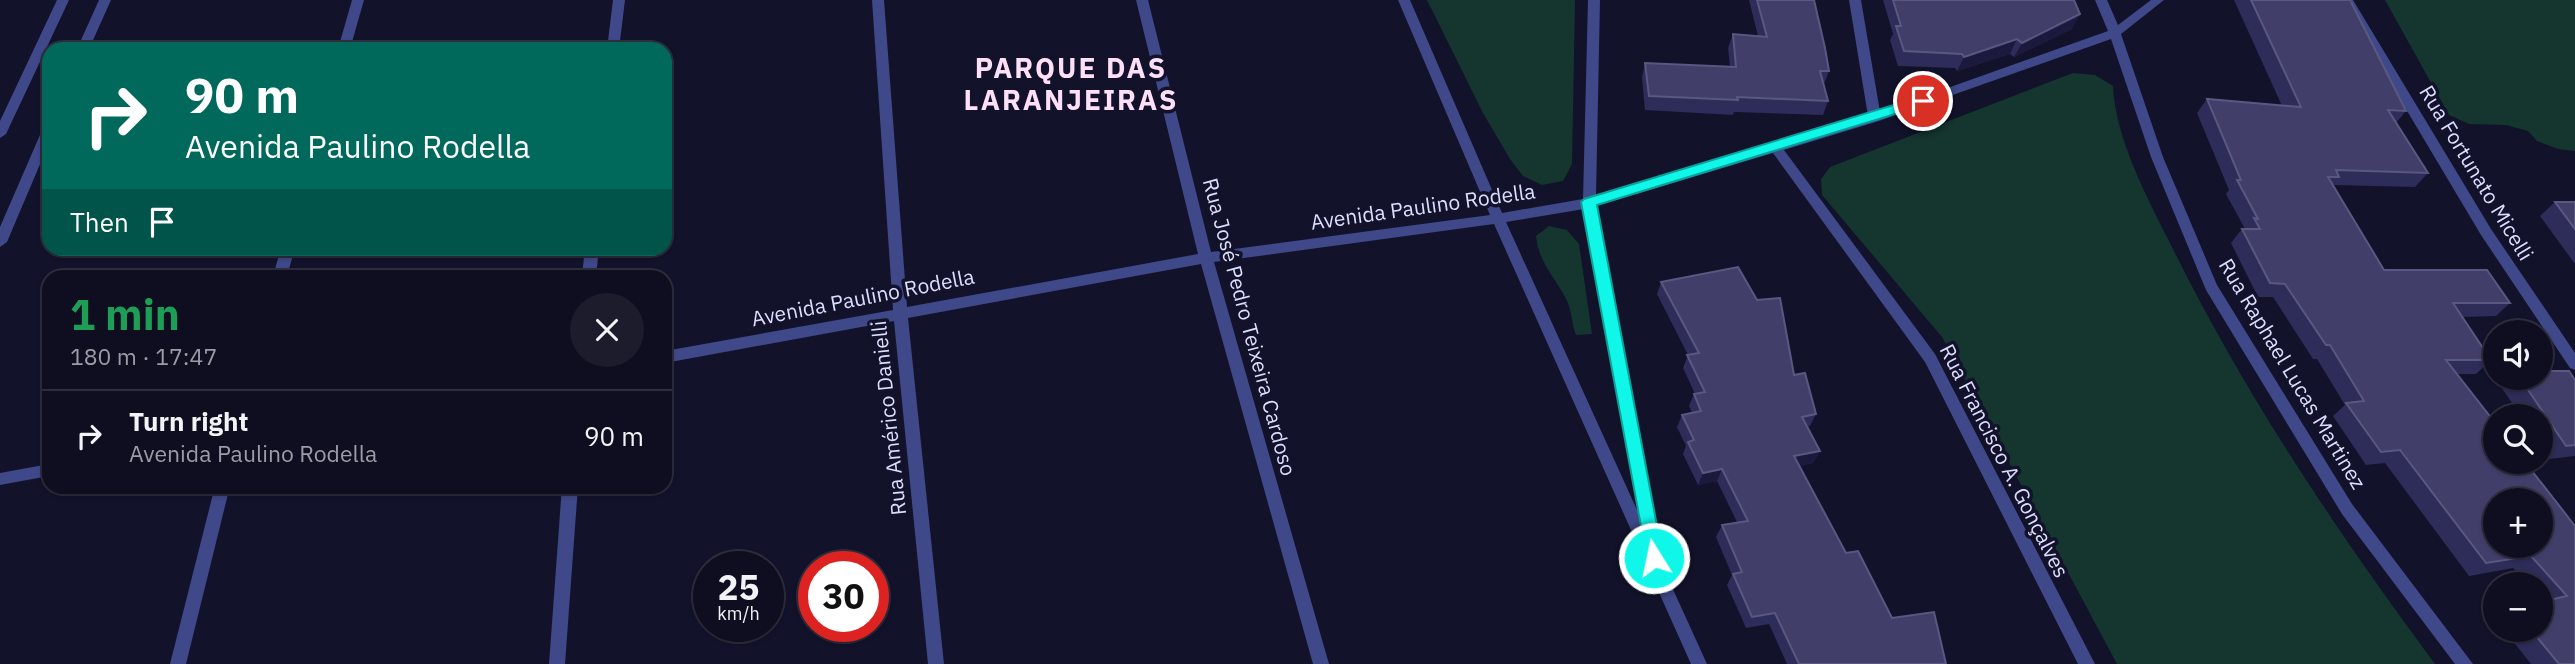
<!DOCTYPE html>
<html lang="en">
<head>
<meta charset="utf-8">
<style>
  body { margin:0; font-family:"IBM Plex Sans",sans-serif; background:#1c1c2d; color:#f1f3f6; height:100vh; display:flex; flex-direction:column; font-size:26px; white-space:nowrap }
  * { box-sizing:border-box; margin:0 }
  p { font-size:23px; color:#9b9ca5 }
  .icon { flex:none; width:38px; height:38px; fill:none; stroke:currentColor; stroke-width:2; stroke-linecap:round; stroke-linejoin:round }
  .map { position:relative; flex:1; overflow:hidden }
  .sheet { position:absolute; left:42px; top:270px; width:630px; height:224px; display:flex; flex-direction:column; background:#0e0e20; border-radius:21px; box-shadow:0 2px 5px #0004,0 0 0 2px #2e2e3e }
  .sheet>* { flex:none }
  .guide { position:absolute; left:42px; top:42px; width:630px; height:214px; border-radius:21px; box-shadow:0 2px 5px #0004,0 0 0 2px #2e2e3e; background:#00695c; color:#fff; overflow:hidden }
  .controls { position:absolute; left:2483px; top:320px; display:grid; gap:14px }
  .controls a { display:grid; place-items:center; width:70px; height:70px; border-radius:50%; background:#0e0e20; box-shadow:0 2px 5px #0004,0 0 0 2px #2e2e3e; font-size:35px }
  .speed { position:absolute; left:693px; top:551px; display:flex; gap:14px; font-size:35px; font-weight:700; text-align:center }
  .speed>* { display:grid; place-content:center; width:91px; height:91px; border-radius:50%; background:#0e0e20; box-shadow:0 2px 5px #0004,0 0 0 2px #2e2e3e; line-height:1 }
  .speed small { font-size:18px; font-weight:400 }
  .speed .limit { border:10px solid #d22; background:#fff; color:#111 }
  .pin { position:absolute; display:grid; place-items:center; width:60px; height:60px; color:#fff; margin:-30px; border:4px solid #fff; border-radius:50%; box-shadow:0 2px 7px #0007 }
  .me { position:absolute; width:77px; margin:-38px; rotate:350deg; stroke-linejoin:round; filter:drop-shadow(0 0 5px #0008) }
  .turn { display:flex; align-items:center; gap:24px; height:147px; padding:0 28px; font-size:32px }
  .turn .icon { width:91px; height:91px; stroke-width:2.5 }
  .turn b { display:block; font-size:49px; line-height:60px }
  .then { display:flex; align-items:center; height:66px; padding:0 28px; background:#0003; gap:14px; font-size:26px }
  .round { display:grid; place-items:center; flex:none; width:74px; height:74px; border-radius:37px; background:#1c1c2d }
  .head { display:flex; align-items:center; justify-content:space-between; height:119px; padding:0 28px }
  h1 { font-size:42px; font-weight:700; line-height:52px; color:#1e9e55 }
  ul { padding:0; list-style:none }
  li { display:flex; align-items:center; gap:21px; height:91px; padding:0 28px; border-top:2px solid #2e2e3e }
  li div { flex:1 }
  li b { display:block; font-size:26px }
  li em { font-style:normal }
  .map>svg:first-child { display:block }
  .green { fill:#15352f }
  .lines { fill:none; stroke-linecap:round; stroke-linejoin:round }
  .minor { fill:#3f4888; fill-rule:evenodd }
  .tertiary { fill:#3f4888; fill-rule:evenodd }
  .wall { fill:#2e2c58 }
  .shaded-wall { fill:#1b1a3e }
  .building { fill:#413f69; stroke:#595881; stroke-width:2; fill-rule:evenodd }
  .route { fill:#10f7ea; stroke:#0aa198; stroke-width:2 }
  .labels { text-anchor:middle; stroke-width:7; stroke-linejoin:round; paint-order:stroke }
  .street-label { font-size:21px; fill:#dddefe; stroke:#12122b }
  .district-label { font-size:28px; font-weight:bold; letter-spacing:2px; fill:#fedff8; stroke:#12122b }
</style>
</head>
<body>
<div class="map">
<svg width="2575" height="664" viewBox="0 0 2575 664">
  <rect width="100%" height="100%" fill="#12122b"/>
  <g class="green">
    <polygon points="1427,0 1575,0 1572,164 1563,181 1542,185 1523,176 1510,159 1483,113"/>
    <polygon points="2385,0 2575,0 2575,151 2558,149 2537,141 2528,131 2506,125 2469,124 2449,115"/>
    <path d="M2073,73l22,2 18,11c2,50 33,110 56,155 74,151 166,288 266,423h-318l-175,-327 -120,-142 -1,-16 9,-12z"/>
    <path d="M1549,226l18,4 12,14 13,90 -16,1c-5,-12 -4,-27 -11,-38 -11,-21 -27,-36 -29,-61z"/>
  </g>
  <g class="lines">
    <g class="minor">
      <polygon points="352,0 364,0 350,49 338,49"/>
      <polygon points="613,0 625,0 619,49 607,49"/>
      <path d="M872,0h12l23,307 291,-53 -62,-254h12l63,252 279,-37 -92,-215h12l92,213 81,-14 5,-199h12l-4,196 272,-80 -19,-116h12l19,112 228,-81 -13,-31h12l11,25 33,-25h13l-43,34 42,123 54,128 135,219 121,160h-18l-113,-150 -136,-224 -55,-133 -40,-118 -232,82 -95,29 151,204 160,310h-17l-153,-302 -152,-209 -177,53 62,329 -2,5 -5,1 56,123h-16l-197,-440 -280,38 115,402h-16l-112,-400 -293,54 36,346h-16l-34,-343 -229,42v-12l228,-41zM1584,209l54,303 -132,-290z"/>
      <polygon points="2341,0 2353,0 2491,229 2575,353 2575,370 2570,368 2481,235"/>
      <polygon points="281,248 295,248 287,276 273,276"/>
      <polygon points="585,248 599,248 596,276 582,276"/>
      <polygon points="49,464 49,476 0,485 0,473"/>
      <polygon points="215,486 230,486 186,664 170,664"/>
      <polygon points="562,486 578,486 565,664 549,664"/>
    </g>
    <g class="tertiary">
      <polygon points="57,0 69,0 6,134 0,138 0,121"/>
      <polygon points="99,0 111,0 89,49 77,49"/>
      <polygon points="49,124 49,143 7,242 0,247 0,227 43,128"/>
    </g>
  </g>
  <g class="wall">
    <polygon points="1749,0 1814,0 1829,71 1824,84 1828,101 1823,115 1734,112 1733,115 1645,110 1642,77 1645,63 1730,67 1728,48 1733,34 1758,36"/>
    <polygon points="1883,0 2074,0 2072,29 2014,57 2010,54 1957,71 1955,68 1898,66 1890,40 1893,34"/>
    <polygon points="2234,0 2350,0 2406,111 2396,123 2428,173 2415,187 2333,185 2384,270 2510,303 2496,316 2462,317 2491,360 2476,374 2456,374 2575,526 2575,664 2531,664 2504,630 2541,630 2544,601 2541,598 2541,584 2529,584 2513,568 2469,576 2385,463 2366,465 2333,416 2345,405 2317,359 2313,359 2273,297 2258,297 2231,243 2242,229 2245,229 2226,194 2229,190 2197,113 2207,99 2282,106"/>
    <polygon points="2555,202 2575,202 2575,264 2540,216"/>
    <polygon points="1661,282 1794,375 1816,414 1810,426 1807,427 1820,451 1813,463 1799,466 1846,553 1892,618 1946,664 1787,664 1769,624 1746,628 1727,585 1732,575 1716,537 1722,525 1737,522 1717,481 1698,485 1683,454 1686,446 1677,427 1682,415 1692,413 1689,406 1694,394 1695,394 1683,368 1688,355 1657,294"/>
    <polygon points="2507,378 2575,380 2575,456 2549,459 2541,447 2541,416 2521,416 2499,384"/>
  </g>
  <g class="shaded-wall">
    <polygon points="2080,14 2072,29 2014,57 2022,43"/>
    <polygon points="2017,39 2010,54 1957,71 1964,57"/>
    <polygon points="1820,451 1813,463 1788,468 1794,456"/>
    <polygon points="1722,469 1717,481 1698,485 1703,473"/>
  </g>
  <g class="building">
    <polygon points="1757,0 1814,0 1825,48 1829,71 1820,71 1828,101 1737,97 1738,100 1649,96 1645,63 1736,67 1733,34 1767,37"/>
    <polygon points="1893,0 2074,0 2080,14 2022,43 2017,39 1964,57 1962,54 1904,51 1896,26 1901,26"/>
    <path d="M2251,0h99l56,111 -18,-1 40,63 -92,-3 3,7h-11l56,93h103l23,33h-57l38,57h-45l50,64v38h29l50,64v138h-16l-28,-34h10v-28l26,-6 -36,-40 -45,7 -86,-113 -19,2 -35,-49 18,-2 -34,-56h-4l-41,-61 -15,-1 -28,-54h18l-6,-11 4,1 -21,-39h4l-34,-81 94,8zM2496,500h45v46h-45z"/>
    <polygon points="2555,202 2575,202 2575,229"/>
    <polygon points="1738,267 1757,300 1780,298 1794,375 1805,373 1816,414 1802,417 1820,451 1794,456 1846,553 1858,551 1892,618 1934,612 1946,664 1799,664 1775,613 1752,617 1733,574 1742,572 1722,525 1748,521 1722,469 1703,473 1688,442 1694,440 1682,415 1701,411 1694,394 1705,392 1687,355 1699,353 1661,282"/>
    <polygon points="2541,371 2569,371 2575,380 2575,445 2566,446 2520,378 2541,378"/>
  </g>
  <polygon class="route" points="1923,96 1930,101 1928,104 1597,205 1663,558 1660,564 1648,564 1581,202 1584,199"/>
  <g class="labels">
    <g class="street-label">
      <text transform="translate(2476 173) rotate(59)" y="7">Rua Fortunato Micelli</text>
      <text transform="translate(1423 207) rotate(-8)" y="7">Avenida Paulino Rodella</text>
      <text transform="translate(863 298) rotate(-11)" y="7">Avenida Paulino Rodella</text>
      <text transform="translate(1249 327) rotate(75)" y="7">Rua José Pedro Teixeira Cardoso</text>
      <text transform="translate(2292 374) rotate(59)" y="7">Rua Raphael Lucas Martinez</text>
      <text transform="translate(889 418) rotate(-96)" y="7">Rua Américo Danielli</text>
      <text transform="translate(2004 461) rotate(63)" y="7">Rua Francisco A. Gonçalves</text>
    </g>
    <g class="district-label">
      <text x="1071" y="78">PARQUE DAS<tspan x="1071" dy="32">LARANJEIRAS</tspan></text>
    </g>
  </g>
</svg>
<div class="controls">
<a><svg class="icon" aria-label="sound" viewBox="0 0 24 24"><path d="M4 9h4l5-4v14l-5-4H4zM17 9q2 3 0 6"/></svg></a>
<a><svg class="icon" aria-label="search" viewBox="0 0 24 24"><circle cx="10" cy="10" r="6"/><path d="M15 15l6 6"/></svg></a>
<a>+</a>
<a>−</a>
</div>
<div class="speed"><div>25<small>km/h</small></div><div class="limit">30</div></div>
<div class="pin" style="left:1923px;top:101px;background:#d93025"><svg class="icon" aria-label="arrive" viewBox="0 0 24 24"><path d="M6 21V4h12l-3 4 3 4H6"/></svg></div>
<svg class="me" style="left:1654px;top:558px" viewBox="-20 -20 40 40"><circle r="17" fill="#10f7ea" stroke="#fff" stroke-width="3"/><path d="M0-11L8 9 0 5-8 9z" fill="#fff"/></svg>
<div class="guide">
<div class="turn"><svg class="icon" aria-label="right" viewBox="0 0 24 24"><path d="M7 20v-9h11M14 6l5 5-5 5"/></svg><div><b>90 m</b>Avenida Paulino Rodella</div></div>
<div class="then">Then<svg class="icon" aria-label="arrive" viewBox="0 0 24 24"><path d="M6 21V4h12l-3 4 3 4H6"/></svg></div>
</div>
<section class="sheet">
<div class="head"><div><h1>1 min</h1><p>180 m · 17:47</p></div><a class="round"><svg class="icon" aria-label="close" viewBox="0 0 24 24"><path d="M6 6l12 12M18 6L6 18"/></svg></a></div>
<ul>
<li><svg class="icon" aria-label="right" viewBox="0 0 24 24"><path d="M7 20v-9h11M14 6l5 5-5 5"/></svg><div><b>Turn right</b><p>Avenida Paulino Rodella</p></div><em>90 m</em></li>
</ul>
</section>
</div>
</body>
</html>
